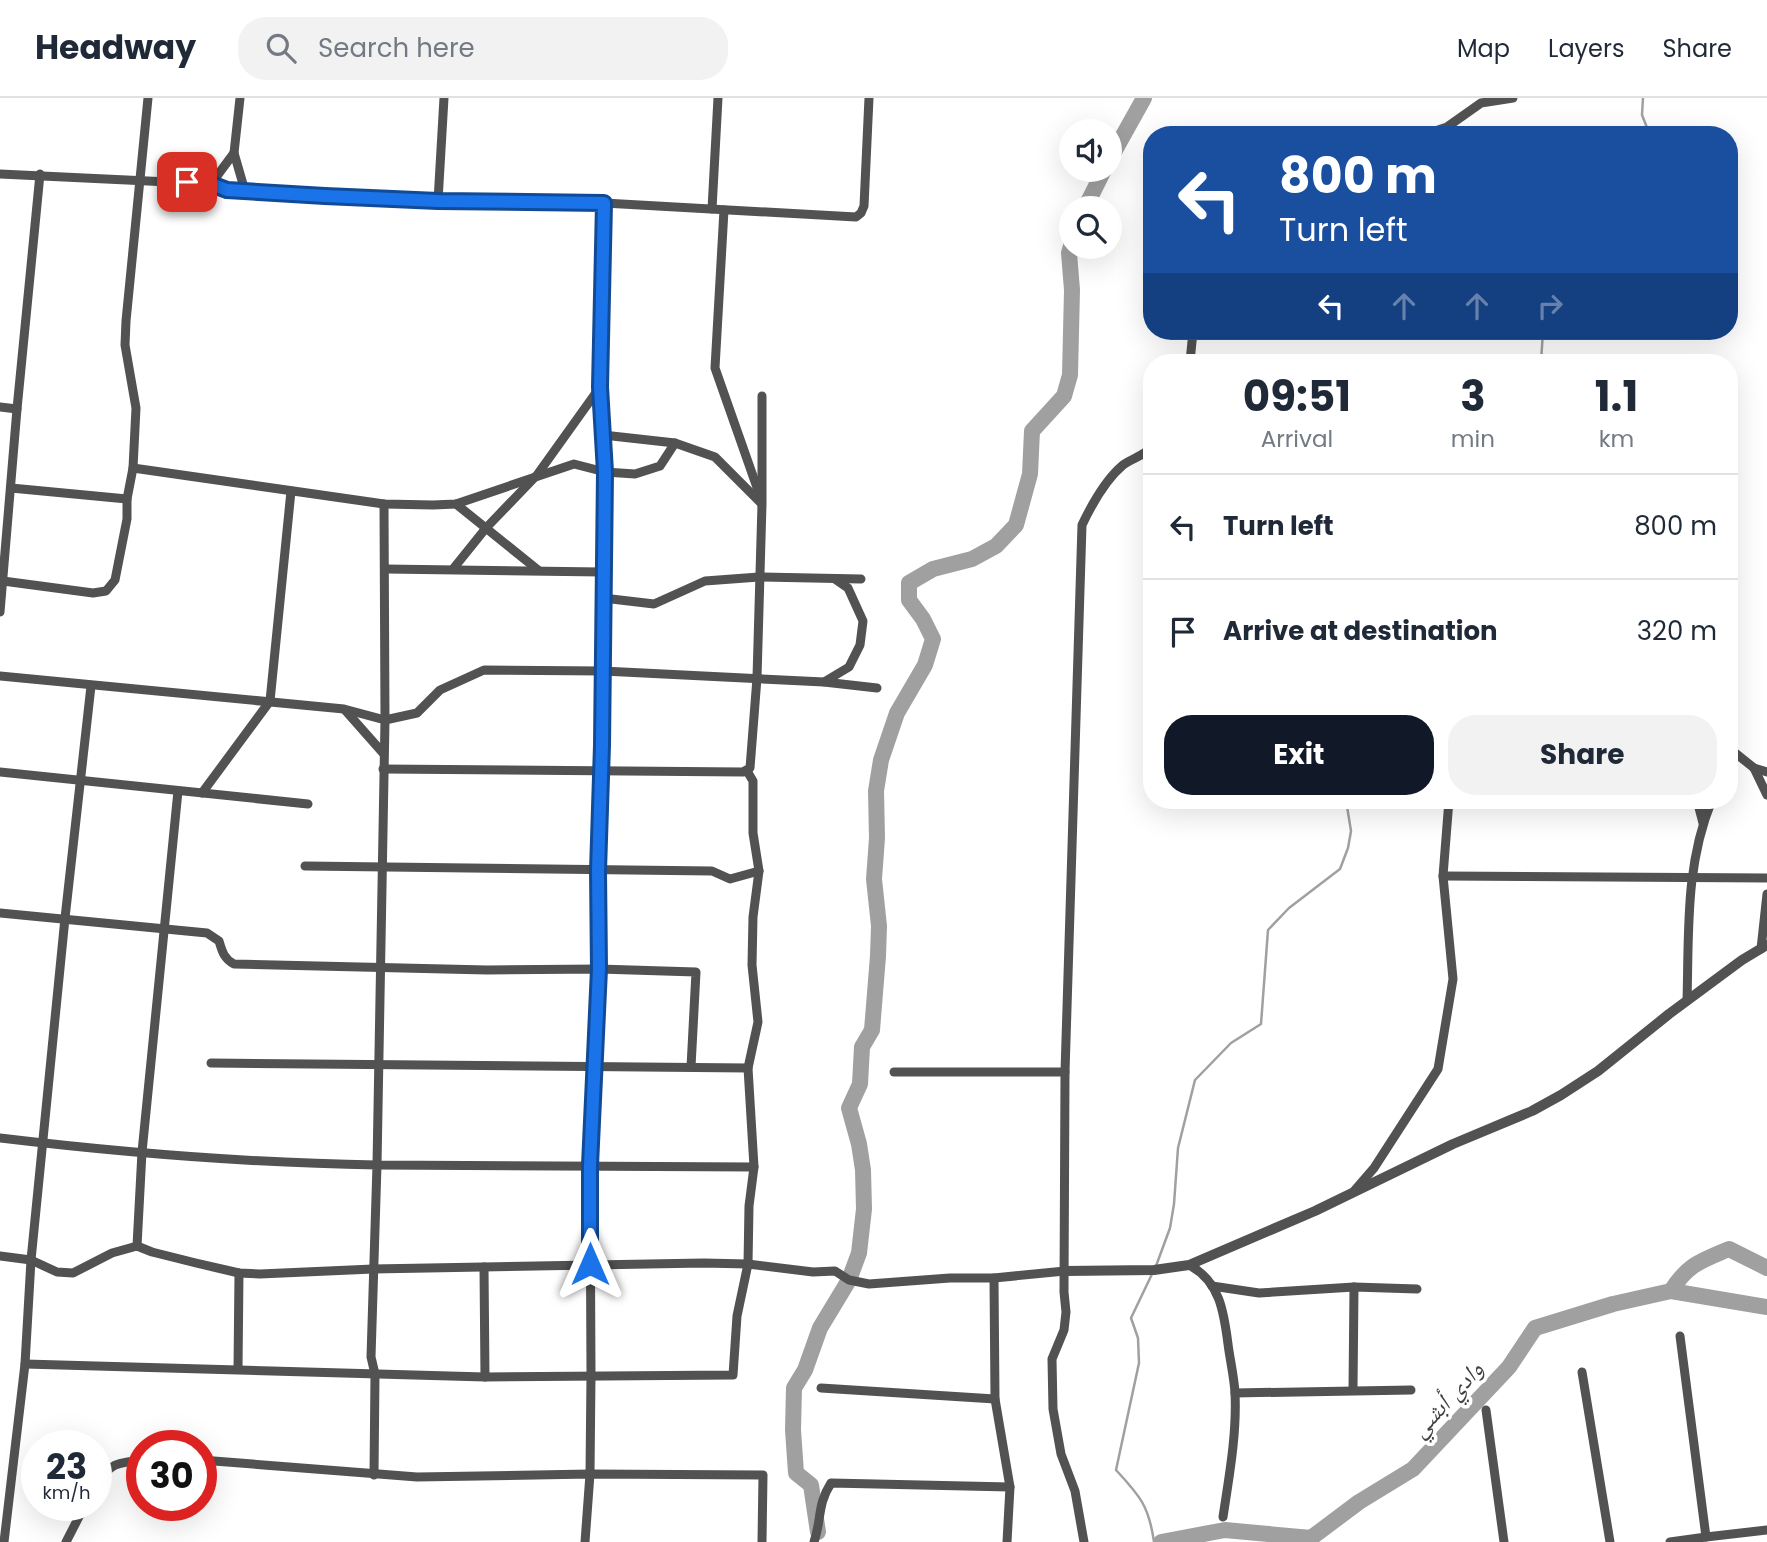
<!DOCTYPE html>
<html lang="en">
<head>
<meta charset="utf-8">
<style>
  body { margin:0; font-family:Poppins,"Noto Naskh Arabic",sans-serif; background:#f2f2f3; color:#1f2937; height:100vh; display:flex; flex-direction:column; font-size:26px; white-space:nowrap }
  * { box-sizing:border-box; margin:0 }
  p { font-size:23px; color:#747a83 }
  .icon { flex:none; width:38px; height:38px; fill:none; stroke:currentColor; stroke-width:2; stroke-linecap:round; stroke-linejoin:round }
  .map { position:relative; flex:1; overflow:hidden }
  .side { position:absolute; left:1143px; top:256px; width:595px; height:455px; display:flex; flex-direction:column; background:#fff; border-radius:28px; box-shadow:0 7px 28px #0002 }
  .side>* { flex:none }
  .top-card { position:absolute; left:1143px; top:28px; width:595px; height:214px; border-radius:28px; box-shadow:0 7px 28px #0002; background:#1a4fa0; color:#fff; overflow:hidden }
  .controls { position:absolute; left:1059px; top:21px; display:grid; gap:14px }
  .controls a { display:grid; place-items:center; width:63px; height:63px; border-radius:50%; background:#fff; box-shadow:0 7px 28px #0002; font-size:35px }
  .speed { position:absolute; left:21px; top:1332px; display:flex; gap:14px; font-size:35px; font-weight:700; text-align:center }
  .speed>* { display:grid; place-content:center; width:91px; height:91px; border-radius:50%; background:#fff; box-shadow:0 7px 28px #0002; line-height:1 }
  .speed small { font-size:18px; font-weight:400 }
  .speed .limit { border:10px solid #d22; background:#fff; color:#111 }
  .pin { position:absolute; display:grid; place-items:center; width:60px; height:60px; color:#fff; margin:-30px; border-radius:14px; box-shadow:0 4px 10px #0006 }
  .me { position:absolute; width:77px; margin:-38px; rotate:0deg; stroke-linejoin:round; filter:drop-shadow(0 0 5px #0008) }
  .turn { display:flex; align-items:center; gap:24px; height:147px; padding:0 21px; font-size:32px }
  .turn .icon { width:91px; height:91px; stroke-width:2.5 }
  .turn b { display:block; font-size:49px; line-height:60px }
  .lanes { display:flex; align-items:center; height:66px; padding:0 21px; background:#0003; justify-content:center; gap:35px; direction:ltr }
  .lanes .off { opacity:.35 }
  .eta { display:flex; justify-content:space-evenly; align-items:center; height:119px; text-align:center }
  .eta b { font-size:42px; font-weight:700; line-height:49px }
  .button { display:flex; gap:14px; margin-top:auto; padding:14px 21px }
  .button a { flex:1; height:80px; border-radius:28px; background:#111827; color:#fff; font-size:28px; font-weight:700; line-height:80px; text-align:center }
  .button a+a { background:#f2f2f3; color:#1f2937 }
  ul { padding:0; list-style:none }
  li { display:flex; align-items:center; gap:21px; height:105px; padding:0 21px; border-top:2px solid #e0e1e3 }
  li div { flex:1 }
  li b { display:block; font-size:26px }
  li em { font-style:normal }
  header { display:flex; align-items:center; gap:42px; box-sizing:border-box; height:98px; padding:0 35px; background:#fff; border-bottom:2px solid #e0e1e3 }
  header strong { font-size:33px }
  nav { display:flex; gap:38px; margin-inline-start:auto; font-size:24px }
  .search { width:490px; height:63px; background:#f2f2f3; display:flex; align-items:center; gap:18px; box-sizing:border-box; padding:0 24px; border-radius:28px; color:#747a83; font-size:26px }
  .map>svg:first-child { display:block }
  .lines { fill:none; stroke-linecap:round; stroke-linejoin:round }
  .stream { stroke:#a0a0a0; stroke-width:2.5 }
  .river { stroke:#a0a0a0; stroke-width:16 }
  .minor { stroke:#525252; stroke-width:9 }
  .tertiary { stroke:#525252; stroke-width:10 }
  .route-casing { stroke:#114b97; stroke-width:18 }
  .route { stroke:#1a73e8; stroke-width:12 }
  .labels { text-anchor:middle; stroke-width:7; stroke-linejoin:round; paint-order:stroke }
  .water-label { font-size:24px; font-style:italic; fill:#414141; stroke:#fff }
</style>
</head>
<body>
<header>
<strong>Headway</strong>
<div class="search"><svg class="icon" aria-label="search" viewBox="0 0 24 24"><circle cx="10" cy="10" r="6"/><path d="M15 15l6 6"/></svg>Search here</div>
<nav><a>Map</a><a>Layers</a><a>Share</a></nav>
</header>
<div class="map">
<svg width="1767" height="1444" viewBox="0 0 1767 1444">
  <rect width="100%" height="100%" fill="#fff"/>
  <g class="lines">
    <g class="stream">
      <polyline points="1643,0 1642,17 1650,37"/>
      <polyline points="1541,264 1543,233"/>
      <polyline points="1156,1168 1170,1130 1174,1106 1178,1050 1195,982 1231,945 1261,926 1268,832 1289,810 1340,771 1348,750 1351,733 1346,702"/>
      <path d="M1153,1174l-22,46 7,20 1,25 -23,107c24,26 33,36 38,72"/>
    </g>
    <g class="river">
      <polyline points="1110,61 1144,0"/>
      <polyline points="1085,110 1104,72"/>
      <path d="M1671,1193c17,-27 30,-30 58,-42l38,19"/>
      <polyline points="818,1434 811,1387 796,1375 793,1332 794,1290 805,1272 820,1230 849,1182 859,1155 864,1111 863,1072 859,1046 849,1010 860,986 862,949 872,932 878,858 879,828 874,781 877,740 876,693 881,662 897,615 925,567 933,541 923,521 909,502 909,485 933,471 972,461 996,448 1016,427 1030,376 1032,333 1064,298 1070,277 1072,192 1069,155 1071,148"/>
      <polyline points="1161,1444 1225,1432 1311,1440 1359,1404 1413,1371 1509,1269 1535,1230 1613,1206 1671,1193 1767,1209"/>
    </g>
    <g class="minor">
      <polyline points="240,0 234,55 245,93"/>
      <polyline points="1423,37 1447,29 1481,5 1513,0"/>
      <polyline points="0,76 211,86 227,92 325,98 438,103 604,105 856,119 861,115 864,108 869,0"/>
      <polyline points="211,86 234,55"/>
      <polyline points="438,103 444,0"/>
      <polyline points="712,111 718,0"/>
      <polyline points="724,112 715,270 760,398"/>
      <polyline points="1190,264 1193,233"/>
      <polyline points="0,309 17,311 40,76"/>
      <polyline points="603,337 675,345 715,359 761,405"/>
      <polyline points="133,370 384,406 433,407 456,406 574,366 605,374 635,376 660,368 675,345"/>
      <polyline points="11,390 127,401"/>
      <polyline points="384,406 385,622 377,1067 754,1069"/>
      <polyline points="456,406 538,472"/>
      <polyline points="386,471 602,474"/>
      <polyline points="453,471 486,430 537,377 600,289"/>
      <polyline points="3,483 93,495 106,493 115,482 127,421 127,401 133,370 136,310 125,247 126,223 148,0"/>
      <polyline points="603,500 654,506 705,483 759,479 861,481"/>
      <polyline points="0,514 17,311"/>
      <polyline points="0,578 344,611 385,622 417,615 440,592 484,572 603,573 824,584 877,590"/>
      <polyline points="824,584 849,569 860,547 863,523 848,490 835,481"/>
      <polyline points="345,612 383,655"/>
      <polyline points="1729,650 1754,670 1767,674"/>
      <polyline points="1754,670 1767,697"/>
      <polyline points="383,671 743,674 750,670 757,580 762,406 762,298"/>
      <polyline points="747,673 753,683 753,735 759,773 753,819 752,867 758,924 748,970"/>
      <polyline points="0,674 308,706"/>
      <polyline points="202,695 270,603 291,393"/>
      <polyline points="1697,702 1703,725"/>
      <polyline points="305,768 712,773 730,781 759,773"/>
      <polyline points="1443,778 1767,780"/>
      <path d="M0,815l207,20 12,8c3,10 5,18 15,23l253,6 112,-1 97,3 -5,95"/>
      <polyline points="1761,851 1767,796"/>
      <path d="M1687,903c2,-69 -2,-136 25,-201"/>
      <polyline points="894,974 1065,974"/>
      <path d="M0,1040c125,15 251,25 377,27l-6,192 4,17 -1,101"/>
      <polyline points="1355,1092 1374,1070 1438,971 1453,881 1443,778 1449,702"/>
      <polyline points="137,1148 142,1054 178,693"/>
      <polyline points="0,1158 31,1162 57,1174 73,1175 112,1155 137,1148 152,1154 196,1165 239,1175 260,1176 373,1171 704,1165 748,1166 813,1174 835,1173 849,1182 869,1186 950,1180 994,1180 1065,1173"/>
      <path d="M1189,1167c31,16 35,48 39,79 2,16 6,32 7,49 2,41 -6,84 -12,124"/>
      <polyline points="484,1169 485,1279"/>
      <polyline points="994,1180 995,1301 1010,1389 1007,1444"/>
      <polyline points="1212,1188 1259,1195 1354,1189 1417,1191"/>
      <polyline points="25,1266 485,1279 733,1277 737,1218 748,1166 749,1108 754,1069 748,970 211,965"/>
      <polyline points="238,1271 239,1175"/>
      <polyline points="1582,1274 1610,1444"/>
      <polyline points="821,1290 995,1301"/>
      <polyline points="1353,1292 1354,1189"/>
      <polyline points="1235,1295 1411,1292"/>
      <polyline points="1486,1312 1504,1444"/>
      <polyline points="201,1362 417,1379 590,1376 763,1377 762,1444"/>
      <path d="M96,1388c14,-23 21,-24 46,-25"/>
      <polyline points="1706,1439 1767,1432"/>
      <polyline points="4,1444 25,1266 31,1162 65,820 91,588"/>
      <polyline points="66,1444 85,1407"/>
      <polyline points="585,1444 590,1376 591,1277 590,1067 599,871 598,773 601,672 605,374 600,289 604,105"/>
      <path d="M814,1444c8,-24 3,-37 17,-59l179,4"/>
      <path d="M1084,1444l-9,-51 -14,-37 -8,-45 -1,-50 12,-29 2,-18 -2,-20 1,-220 17,-547c10,-21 23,-45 41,-60 10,-7 20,-9 29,-18"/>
      <polyline points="1670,1444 1706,1439 1680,1238"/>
    </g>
    <polyline class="tertiary" points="1065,1173 1154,1172 1189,1167 1315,1113 1453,1046 1532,1013 1561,997 1598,973 1669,916 1742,862 1767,847"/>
  </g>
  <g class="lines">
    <defs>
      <polyline id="route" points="187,84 211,86 227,92 325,98 438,103 604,105 600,289 605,374 602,647 598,773 599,871 590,1067 590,1166"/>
    </defs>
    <use href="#route" class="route-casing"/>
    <use href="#route" class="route"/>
  </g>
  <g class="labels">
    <g class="water-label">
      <text transform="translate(1447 1301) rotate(-47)" y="8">وادي أبشي</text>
    </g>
  </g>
</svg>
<div class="controls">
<a><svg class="icon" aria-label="sound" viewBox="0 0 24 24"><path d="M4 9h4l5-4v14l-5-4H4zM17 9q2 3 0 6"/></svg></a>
<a><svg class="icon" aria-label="search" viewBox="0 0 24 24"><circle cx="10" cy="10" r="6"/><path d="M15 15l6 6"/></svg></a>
</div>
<div class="speed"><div>23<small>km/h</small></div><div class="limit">30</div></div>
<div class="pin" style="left:187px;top:84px;background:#d93025"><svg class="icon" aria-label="arrive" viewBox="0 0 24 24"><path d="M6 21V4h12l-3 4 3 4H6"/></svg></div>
<svg class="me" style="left:590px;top:1166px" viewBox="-20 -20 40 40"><path d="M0-17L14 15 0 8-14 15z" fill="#1a73e8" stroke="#fff" stroke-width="4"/></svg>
<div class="top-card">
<div class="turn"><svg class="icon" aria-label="left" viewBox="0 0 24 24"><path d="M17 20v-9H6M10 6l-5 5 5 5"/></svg><div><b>800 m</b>Turn left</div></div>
<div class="lanes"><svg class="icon" aria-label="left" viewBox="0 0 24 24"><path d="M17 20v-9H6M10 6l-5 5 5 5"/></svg><svg class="icon off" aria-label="ahead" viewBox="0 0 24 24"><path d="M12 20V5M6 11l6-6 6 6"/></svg><svg class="icon off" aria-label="ahead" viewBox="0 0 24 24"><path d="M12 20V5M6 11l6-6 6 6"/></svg><svg class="icon off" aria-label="right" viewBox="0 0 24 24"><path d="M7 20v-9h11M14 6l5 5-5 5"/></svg></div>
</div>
<section class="side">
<div class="eta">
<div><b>09:51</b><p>Arrival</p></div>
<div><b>3</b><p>min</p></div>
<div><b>1.1</b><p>km</p></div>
</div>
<ul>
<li><svg class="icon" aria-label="left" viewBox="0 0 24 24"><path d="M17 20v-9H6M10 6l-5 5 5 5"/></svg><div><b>Turn left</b></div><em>800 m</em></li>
<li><svg class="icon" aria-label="arrive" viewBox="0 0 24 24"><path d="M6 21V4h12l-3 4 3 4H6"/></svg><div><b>Arrive at destination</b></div><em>320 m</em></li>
</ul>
<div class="button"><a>Exit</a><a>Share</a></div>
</section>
</div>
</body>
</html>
